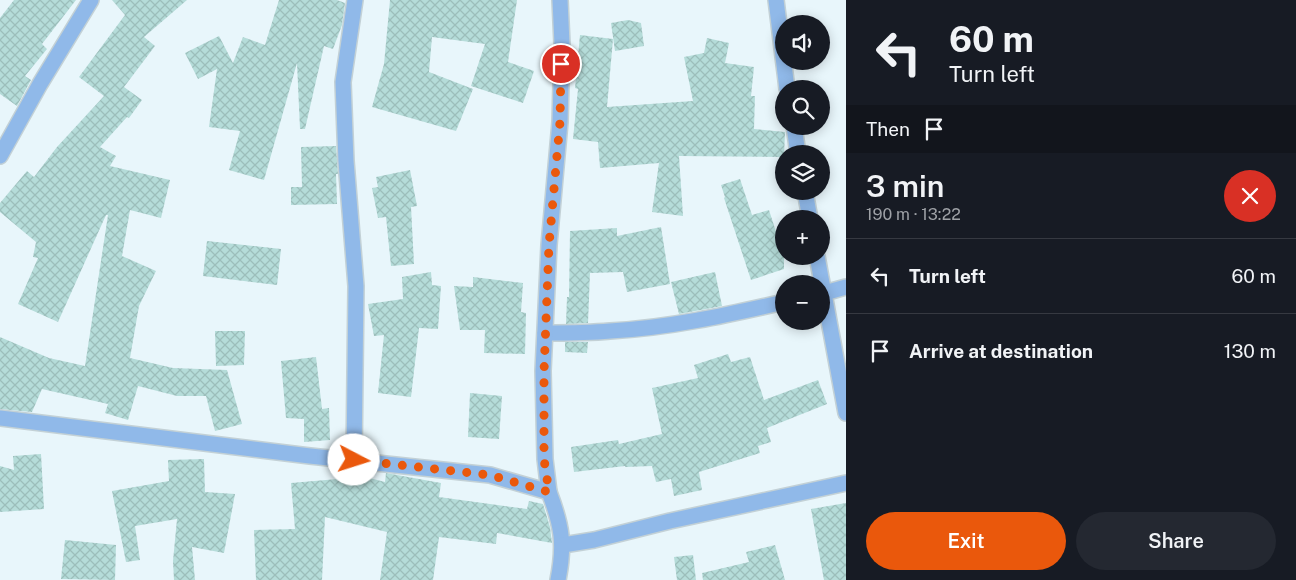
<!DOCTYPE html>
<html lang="en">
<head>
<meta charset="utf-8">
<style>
  body { margin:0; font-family:"Public Sans",sans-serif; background:#242831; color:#f1f3f6; height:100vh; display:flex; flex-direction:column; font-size:19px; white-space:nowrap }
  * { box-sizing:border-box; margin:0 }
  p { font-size:16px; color:#9ea1a6 }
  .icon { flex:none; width:28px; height:28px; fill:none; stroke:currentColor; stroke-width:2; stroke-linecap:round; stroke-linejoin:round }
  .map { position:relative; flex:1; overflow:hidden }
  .sheet { display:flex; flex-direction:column; background:#171b24; width:450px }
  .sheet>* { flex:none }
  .guide { background:#171b24; color:#f1f3f6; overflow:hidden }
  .fabs { position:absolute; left:775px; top:15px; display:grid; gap:10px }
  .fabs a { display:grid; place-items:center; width:55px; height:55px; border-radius:50%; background:#171b24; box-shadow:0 2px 12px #0003; font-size:25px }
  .pin { position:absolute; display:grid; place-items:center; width:42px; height:42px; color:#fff; margin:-21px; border:2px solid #fff; border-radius:50%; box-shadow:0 1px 5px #0007 }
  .me { position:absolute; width:55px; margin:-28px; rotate:95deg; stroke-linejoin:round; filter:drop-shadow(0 0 4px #0008) }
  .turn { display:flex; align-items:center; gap:18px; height:105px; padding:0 20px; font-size:22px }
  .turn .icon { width:65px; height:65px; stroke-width:2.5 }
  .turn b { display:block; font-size:35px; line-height:42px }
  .then { display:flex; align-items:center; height:48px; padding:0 20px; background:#0003; gap:10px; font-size:19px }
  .round { display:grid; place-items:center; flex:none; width:52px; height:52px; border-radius:26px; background:#242831 }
  .summary { display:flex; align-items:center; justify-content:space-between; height:85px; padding:0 20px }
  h1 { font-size:30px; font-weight:600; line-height:38px }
  .button { display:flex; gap:10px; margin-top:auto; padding:10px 20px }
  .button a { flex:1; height:58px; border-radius:30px; background:#ea580c; color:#fff; font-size:20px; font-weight:600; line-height:58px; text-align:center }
  .button a+a { background:#242831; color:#f1f3f6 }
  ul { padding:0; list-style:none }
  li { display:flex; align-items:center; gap:15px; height:75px; padding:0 20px; border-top:1px solid #363941 }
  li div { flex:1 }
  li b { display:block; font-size:19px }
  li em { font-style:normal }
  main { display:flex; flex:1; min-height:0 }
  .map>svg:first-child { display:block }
  .building { fill:url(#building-cross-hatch) }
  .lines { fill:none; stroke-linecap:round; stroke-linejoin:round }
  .minor-casing { stroke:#c3d1d6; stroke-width:18 }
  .minor { stroke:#90b9e9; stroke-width:15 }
  .route { stroke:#ea580c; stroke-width:9; stroke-dasharray:0 16.2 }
</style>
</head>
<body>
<main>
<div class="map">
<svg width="846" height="580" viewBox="0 0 846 580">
  <defs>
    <pattern id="building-cross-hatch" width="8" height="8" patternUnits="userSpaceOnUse" patternTransform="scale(1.25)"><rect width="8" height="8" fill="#b5dcd9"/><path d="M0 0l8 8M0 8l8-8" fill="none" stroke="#9cbebb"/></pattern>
  </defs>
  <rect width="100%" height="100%" fill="#e8f6fb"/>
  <g class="building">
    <polygon points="14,0 76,0 42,44 47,49 25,76 31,80 17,106 0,94 0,18"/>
    <polygon points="112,0 187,0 144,37 155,46 124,87 142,100 129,118 127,117 100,147 116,156 110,166 170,180 161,218 130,210 122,256 156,271 139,306 130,358 173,368 227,370 242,424 215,431 206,396 177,396 138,386 128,420 105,413 108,404 42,389 32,412 0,409 0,337 49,358 85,366 108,215 106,215 58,322 18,304 38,258 33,257 36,242 0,212 0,203 27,171 34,177 57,147 104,96 79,77 125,15"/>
    <polygon points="279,0 337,0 345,3 342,25 333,49 324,46 305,129 300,129 297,63 264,180 229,170 240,131 209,127 217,69 198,79 185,53 219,36 233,63 243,37 265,45"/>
    <polygon points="390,0 517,0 508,62 534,71 523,103 471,86 485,44 432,37 429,72 473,89 456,131 372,107 384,64"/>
    <polygon points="628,20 641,23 644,46 615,51 611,23"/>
    <polygon points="580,35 613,39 607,107 693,101 684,57 704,53 707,38 729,43 725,63 754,67 751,96 755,96 754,129 785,132 784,157 679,156 683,216 652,212 659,163 600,168 598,142 573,139 578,89 575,88"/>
    <polygon points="336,146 338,174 336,174 337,204 291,205 291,187 302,187 301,147"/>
    <polygon points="410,170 417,206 411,207 414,264 391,266 386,217 378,218 372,188 378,187 376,177"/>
    <polygon points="740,179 752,215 769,210 779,241 784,240 784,269 751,280 724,198 725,197 721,185"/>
    <polygon points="661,227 670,284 627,292 623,272 590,273 588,323 566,324 567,297 569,297 570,231 617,228 617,236"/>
    <polygon points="207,241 281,249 277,285 203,276"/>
    <polygon points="431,272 432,285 441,286 438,329 419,328 411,397 378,393 384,335 374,336 368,304 403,299 402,277"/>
    <polygon points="715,272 722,306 679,314 671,282"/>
    <polygon points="473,277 523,283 521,312 526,313 525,354 484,353 485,330 460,330 454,286 473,287"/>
    <polygon points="215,331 245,331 244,365 216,366"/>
    <polygon points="565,342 588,342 587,353 565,352"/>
    <polygon points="728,354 731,362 750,357 764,400 818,380 827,404 767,428 771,442 758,446 760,453 699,472 702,490 674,496 671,479 656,482 652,466 625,467 625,466 574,472 571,447 618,440 619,444 662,434 652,388 698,378 694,365"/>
    <polygon points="316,357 322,409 329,408 330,440 304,442 304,419 286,418 281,361"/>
    <polygon points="470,393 502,396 499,439 468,437"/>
    <polygon points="41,454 44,509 0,512 0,466 14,470 13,456"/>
    <polygon points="204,459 205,492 235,494 224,553 192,547 195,580 174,580 173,561 177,519 135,526 140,560 126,562 112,491 169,481 168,460"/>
    <polygon points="350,473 385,482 386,473 441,483 439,497 527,509 529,501 543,504 550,527 552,543 497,533 496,544 439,537 433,580 380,580 387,532 325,517 322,580 256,580 254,530 295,529 291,483 349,478"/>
    <polygon points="846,503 846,580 824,580 811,509"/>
    <polygon points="65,540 116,545 115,580 61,579"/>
    <polygon points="775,545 785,580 703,580 702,573 749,562 746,552"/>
    <polygon points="693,555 696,580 677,580 674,557"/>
  </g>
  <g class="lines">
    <defs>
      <g id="minor">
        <polyline points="776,0 787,89"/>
        <polyline points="794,126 798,154"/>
        <polyline points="0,156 40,84 91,0"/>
        <polyline points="805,191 810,219"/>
        <polyline points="817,256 846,413"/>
        <polyline points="821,294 846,287"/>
        <path d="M545,333c22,0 43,0 65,-2 58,-3 117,-16 174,-29"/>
        <path d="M0,418l310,38 180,19 59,17c13,34 16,52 9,88"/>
        <polyline points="354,460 356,286 346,161 343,82 355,0"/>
        <polyline points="549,492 545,459 543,371 549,245 560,122 562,44 560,0"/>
        <polyline points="563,545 594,540 670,521 846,483"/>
      </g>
    </defs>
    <use href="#minor" class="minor-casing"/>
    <use href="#minor" class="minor"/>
  </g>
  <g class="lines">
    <polyline class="route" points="354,460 490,475 549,492 544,459 544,372 549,245 560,122 561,64"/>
  </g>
</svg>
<div class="fabs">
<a><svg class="icon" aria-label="sound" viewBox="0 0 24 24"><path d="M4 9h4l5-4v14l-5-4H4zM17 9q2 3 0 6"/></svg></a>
<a><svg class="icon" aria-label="search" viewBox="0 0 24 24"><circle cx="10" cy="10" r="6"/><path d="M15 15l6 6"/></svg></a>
<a><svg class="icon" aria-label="layers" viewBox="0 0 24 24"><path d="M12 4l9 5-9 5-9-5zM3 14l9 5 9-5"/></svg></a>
<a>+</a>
<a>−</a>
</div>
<div class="pin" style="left:561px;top:64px;background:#d93025"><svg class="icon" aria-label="arrive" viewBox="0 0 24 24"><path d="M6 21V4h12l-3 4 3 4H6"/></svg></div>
<svg class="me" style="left:354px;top:460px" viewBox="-20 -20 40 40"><circle r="19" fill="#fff"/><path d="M0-13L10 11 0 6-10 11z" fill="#ea580c"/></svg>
</div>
<section class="sheet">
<div class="guide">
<div class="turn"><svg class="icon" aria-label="left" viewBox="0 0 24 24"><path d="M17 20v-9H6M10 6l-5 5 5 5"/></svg><div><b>60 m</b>Turn left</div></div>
<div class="then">Then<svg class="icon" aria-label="arrive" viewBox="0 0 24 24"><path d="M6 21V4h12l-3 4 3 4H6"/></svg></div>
</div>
<div class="summary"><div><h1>3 min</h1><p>190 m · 13:22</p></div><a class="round" style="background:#d93025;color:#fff"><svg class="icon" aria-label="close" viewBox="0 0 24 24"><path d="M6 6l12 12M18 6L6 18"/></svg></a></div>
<ul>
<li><svg class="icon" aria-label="left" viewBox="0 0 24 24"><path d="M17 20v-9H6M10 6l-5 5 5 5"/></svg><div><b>Turn left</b></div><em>60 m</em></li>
<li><svg class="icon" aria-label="arrive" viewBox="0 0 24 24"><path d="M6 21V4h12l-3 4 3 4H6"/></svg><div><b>Arrive at destination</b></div><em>130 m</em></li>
</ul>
<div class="button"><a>Exit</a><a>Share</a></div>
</section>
</main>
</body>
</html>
